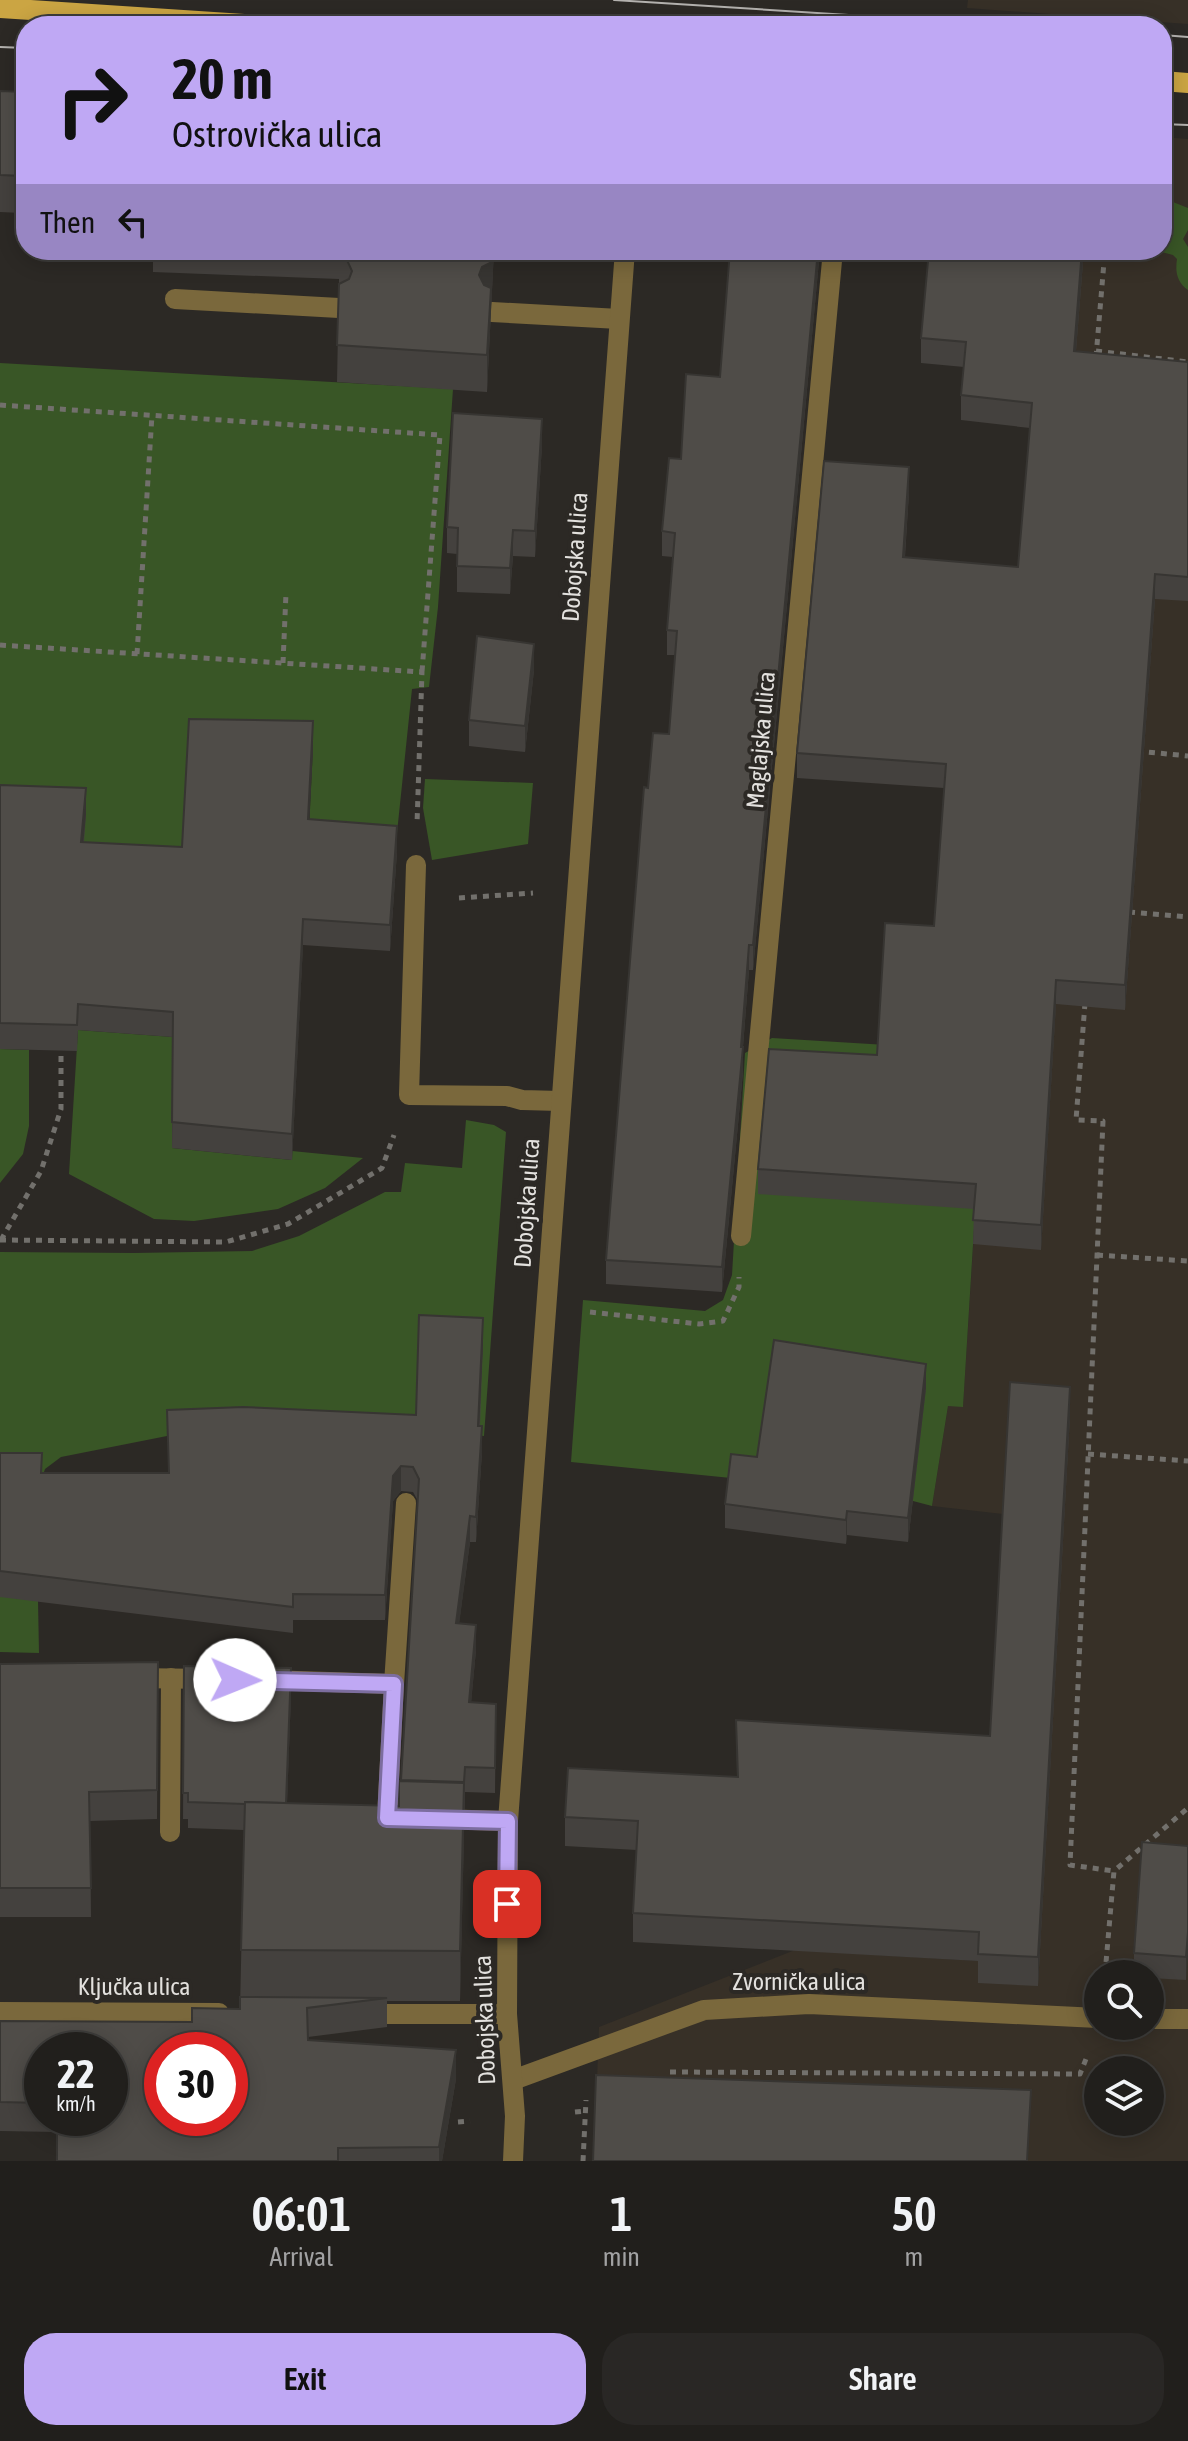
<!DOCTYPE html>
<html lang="en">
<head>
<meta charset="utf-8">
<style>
  body { margin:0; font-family:"Asap Condensed",sans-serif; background:#292725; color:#f1f3f6; height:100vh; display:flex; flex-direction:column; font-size:30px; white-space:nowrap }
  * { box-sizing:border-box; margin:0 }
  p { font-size:26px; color:#a2a2a3 }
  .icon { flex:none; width:44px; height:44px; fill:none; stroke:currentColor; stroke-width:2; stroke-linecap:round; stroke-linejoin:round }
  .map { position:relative; height:2161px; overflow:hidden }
  .side { display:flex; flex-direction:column; background:#211f1c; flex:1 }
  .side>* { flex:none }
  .hud { position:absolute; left:16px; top:16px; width:1156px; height:244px; border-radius:32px; box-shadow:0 4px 20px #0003,0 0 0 2px #3e3d3b; background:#bfa8f4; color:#111; overflow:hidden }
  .buttons { position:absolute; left:1084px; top:1960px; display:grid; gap:16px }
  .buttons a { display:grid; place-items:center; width:80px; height:80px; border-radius:50%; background:#211f1c; box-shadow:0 4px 20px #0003,0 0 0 2px #3e3d3b; font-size:40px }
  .speed { position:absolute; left:24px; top:2032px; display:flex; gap:16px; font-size:40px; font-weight:700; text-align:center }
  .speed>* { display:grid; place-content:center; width:104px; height:104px; border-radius:50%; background:#211f1c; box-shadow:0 4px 20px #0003,0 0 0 2px #3e3d3b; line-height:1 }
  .speed small { font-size:20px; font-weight:400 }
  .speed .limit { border:12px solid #d22; background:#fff; color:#111 }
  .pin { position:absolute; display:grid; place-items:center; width:68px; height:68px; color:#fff; margin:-34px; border-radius:16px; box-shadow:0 4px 12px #0006 }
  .me { position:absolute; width:88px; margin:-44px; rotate:91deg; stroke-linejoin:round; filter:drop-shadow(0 0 6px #0008) }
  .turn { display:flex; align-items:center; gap:28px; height:168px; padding:0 24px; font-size:36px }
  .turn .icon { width:104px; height:104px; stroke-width:2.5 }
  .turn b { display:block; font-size:56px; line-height:68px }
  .then { display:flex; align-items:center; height:76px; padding:0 24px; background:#0003; gap:16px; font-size:30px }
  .eta { display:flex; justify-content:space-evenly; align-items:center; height:136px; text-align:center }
  .eta b { font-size:48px; font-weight:600; line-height:56px }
  .button { display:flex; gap:16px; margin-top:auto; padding:16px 24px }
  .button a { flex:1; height:92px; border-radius:32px; background:#bfa8f4; color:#111; font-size:32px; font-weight:600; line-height:92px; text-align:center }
  .button a+a { background:#292725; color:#f1f3f6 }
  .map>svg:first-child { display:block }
  .built { fill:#373027; fill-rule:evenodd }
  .green { fill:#395626 }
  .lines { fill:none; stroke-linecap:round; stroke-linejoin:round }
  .path { stroke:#72706c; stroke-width:5; stroke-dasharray:6 6; stroke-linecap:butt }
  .minor { stroke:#7a683c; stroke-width:20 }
  .major { stroke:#cba543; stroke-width:20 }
  .tram { stroke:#b4b2af; stroke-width:2 }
  .wall { fill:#44413e; fill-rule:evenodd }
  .shaded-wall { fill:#373532 }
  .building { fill:#4f4c48; stroke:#373532; stroke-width:2; fill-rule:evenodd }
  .route-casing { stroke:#7c6d9f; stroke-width:20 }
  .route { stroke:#bfa8f4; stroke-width:14 }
  .labels { text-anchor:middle; stroke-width:8; stroke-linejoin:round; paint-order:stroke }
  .street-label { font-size:24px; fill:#e3e1de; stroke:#2c2925 }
</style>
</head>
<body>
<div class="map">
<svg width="1188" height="2161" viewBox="0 0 1188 2161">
  <rect width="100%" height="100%" fill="#2c2925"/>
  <g class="built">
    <polygon points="968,0 1188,0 1188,24 967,8"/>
    <path d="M1162,137l26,2v2022h-594l5,-134 196,-77 184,11 24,-447 -71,-8 16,-100h15l26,-411 59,-745h114zM1098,1974h52v52h-52zM1098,2070h52v52h-52z"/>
  </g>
  <g class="green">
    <path d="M1168,200l20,8v22l-5,9 5,8v43c-11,-8 -13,-18 -11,-31l-4,-4 -19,-5h8v-49z"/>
    <polygon points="0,363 453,389 438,607 429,687 412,689 395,852 306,891 313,748 182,873 81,868 0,811"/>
    <polygon points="425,779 533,783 528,844 432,860 423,808"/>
    <polygon points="78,1030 173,1037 172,1148 292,1160 292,1151 363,1158 325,1188 278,1209 194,1221 154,1219 69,1174"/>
    <polygon points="772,1038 985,1051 963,1407 948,1406 932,1506 913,1501 731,1478 571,1462 583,1300 705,1311 723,1300 732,1275 745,1053"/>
    <polygon points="0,1049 29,1050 29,1126 23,1154 0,1183"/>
    <polygon points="466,1120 494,1125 506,1132 484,1436 419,1429 167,1436 61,1457 45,1469 42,1478 0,1478 0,1252 134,1253 252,1251 299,1236 385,1192 401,1192 405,1163 462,1168"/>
    <polygon points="0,1549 38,1601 39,1653 0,1652"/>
  </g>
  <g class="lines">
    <g class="path">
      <polyline points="1096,351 1188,362"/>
      <polyline points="1096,357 1105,250"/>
      <polyline points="0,405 440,435 422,672"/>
      <polyline points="0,645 422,672 417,824"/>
      <polyline points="137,654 152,415"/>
      <polyline points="283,663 286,593"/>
      <polyline points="1137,751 1188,756"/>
      <polyline points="459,898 533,893"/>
      <polyline points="1129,912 1188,917"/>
      <polyline points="1085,1003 1076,1120 1103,1121 1070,1865 1114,1871"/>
      <polyline points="0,1240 226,1242 288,1224 382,1168 394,1135"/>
      <polyline points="1,1240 41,1171 61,1109 61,1048"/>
      <polyline points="1097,1255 1188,1261"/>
      <polyline points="590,1312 699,1324 723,1321 739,1287 739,1277"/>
      <polyline points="1088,1454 1188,1461"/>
      <polyline points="1105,1974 1114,1871 1188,1808"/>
      <polyline points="670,2072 1080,2074 1086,2059"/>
      <polyline points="575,2112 585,2111"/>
      <polyline points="458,2122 470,2121"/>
      <polyline points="583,2161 586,2100"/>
    </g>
    <g class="minor">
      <polyline points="175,299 339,308"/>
      <polyline points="492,312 619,319"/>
      <polyline points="416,865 409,1095 507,1096 522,1100 560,1101"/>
      <polyline points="741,1236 833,250"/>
      <polyline points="133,1678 209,1679"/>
      <polyline points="265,1680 394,1684 387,1818 400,1818"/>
      <polyline points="394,1684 406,1503"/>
      <polyline points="436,1819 508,1821"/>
      <polyline points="170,1832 171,1678"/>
      <polyline points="0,2012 219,2013"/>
      <polyline points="359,2014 507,2014"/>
      <polyline points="1150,2019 1188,2019"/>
      <polyline points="513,2080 704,2010 809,2004 1098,2018"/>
      <polyline points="513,2161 515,2116 507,2014 508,1821 625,250"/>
    </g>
    <g class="major">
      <polyline points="0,8 276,26"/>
      <polyline points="1162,81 1188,83"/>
    </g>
    <g class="tram">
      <polyline points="614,0 1023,26"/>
      <polyline points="1162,35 1188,37"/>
      <polyline points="0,47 26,48"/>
      <polyline points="1162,124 1188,125"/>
    </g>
  </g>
  <g class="wall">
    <polygon points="0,91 26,92 26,240 22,239 22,213 0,212"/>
    <polygon points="153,250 494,250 487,392 337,382 339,279 153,272"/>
    <polygon points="820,250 753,970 749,970 743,1047 743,1072 722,1292 606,1284 606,1260 648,788 669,734 675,655 667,655 667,630 673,557 662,556 662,531 681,459 720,377"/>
    <polygon points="863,250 1084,250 1076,351 1188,362 1188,601 1155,599 1125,1010 1056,1004 1041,1250 973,1244 974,1209 758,1194 758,1169 877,1055 934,926 944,788 797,778 797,753 909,492 905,557 1018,567 1030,428 961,420 961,395 964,367 921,363 921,338 928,261 882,252"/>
    <polygon points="542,445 535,557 513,556 510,594 457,592 457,554 447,553 447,527"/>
    <polygon points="534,670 525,752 469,746 469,720"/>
    <polygon points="313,747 309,819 397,852 390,951 303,945 292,1160 172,1148 173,1037 78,1030 77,1051 0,1049 0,785 86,814 84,842 182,847"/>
    <path d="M483,1343l-3,83 2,26 -6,90h-6l-11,81 17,27 -5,52 25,2 -1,89 -30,-1 -5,209h-73v26l-79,10v3l148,39 -14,82h-385v-29l-57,-1v-110l192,1 48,-13 4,-179 -56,-2v-9h-5l1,-153 107,28 -4,109 112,3 19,-305 -5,-9 -12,-1 -8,10 -8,119h-92v13l-293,-36v-144l42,20h126l248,-58zM42,2050l68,68h-68z"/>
    <polygon points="926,1388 908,1542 847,1535 846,1544 725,1528 725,1504 757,1457"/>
    <polygon points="1070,1416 1038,1986 978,1983 978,1961 633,1942 633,1913 637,1850 565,1846 565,1817 737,1777 736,1720 990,1736"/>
    <polygon points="158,1662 157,1819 90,1821 91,1917 0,1917 0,1664"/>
    <polygon points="1188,1846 1186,1980 1150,1978 1150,1974 1134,1974 1134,1953"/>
  </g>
  <g class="shaded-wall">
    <polygon points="493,250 494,250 487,392 487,355 479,275 482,267"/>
    <polygon points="818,250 820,250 753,970 753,945"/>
    <polygon points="1082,250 1084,250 1074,376 1074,351"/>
    <polygon points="542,419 542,445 535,557 535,531"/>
    <polygon points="909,467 909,492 903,582 903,557"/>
    <polygon points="513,530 513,556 510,594 510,568"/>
    <polygon points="1155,574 1155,599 1125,1010 1125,985"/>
    <polygon points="534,644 534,670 525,752 525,726"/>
    <polygon points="313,721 313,747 308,845 308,819"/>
    <polygon points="86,788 86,814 81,868 81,842"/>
    <polygon points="397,826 397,852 390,951 390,925"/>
    <polygon points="303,919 303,945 292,1160 292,1134"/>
    <polygon points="749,945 749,970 741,1072 741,1047"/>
    <polygon points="1056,980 1056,1004 1041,1250 1041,1225"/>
    <polygon points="743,1047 743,1072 722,1292 722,1267"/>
    <polygon points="483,1318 483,1343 478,1451 478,1426"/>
    <polygon points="926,1364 926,1388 908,1542 908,1518"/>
    <polygon points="1070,1387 1070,1416 1038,1986 1038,1957"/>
    <polygon points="482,1426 482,1452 476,1542 476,1517"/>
    <polygon points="401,1466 401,1491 393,1501 385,1620 385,1595 393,1476"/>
    <polygon points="847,1511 847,1535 846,1544 846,1520"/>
    <polygon points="470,1516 470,1542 456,1648 456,1623"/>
    <polygon points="476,1625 476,1650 469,1727 469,1702"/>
    <polygon points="291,1668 291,1694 286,1832 286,1806"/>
    <polygon points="464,1783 464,1833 460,2001 460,1951"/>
    <polygon points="1188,1932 1188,1955 1186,1980 1186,1957"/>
    <polygon points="456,2050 456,2079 442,2161 439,2161 439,2147"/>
  </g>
  <g class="building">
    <polygon points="0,91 26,92 26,202 22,202 23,176 0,175"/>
    <polygon points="339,250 493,250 492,262 482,267 479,275 484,285 491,288 487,355 337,345 339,284 349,279 352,271 347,260 339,258"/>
    <polygon points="730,250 818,250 753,945 749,945 741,1047 743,1047 722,1267 606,1260 644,787 648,788 653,733 669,734 677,631 667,630 675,533 662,531 669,458 681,459 686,374 720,377"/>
    <polygon points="929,250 1082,250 1074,351 1188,362 1188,577 1155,574 1125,985 1056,980 1041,1225 973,1220 976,1184 758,1169 769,1049 877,1055 885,923 934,926 946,764 797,753 824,461 909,467 903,557 1018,567 1032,403 961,395 966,342 921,338"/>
    <polygon points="453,413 542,419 535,531 513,530 510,568 457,566 458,528 447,527"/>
    <polygon points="477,636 534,644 525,726 469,720"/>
    <polygon points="189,719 313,721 308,819 397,826 390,925 303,919 292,1134 172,1122 173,1012 78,1004 77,1025 0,1023 0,785 86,788 81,842 182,847"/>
    <polygon points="419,1315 483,1318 478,1426 482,1426 476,1517 470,1516 456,1623 476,1625 469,1702 496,1704 495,1768 465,1767 464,1782 401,1780 419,1479 413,1467 401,1466 393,1476 385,1595 293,1594 293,1607 0,1571 0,1453 42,1453 41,1473 169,1473 167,1410 243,1407 416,1415"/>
    <polygon points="774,1340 926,1364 908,1518 847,1511 846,1520 725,1504 731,1454 757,1457"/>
    <polygon points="1010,1382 1070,1387 1038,1957 978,1954 979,1932 633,1913 638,1821 565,1817 568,1768 738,1777 736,1720 990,1736"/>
    <polygon points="158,1662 157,1790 89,1792 91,1888 0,1888 0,1664"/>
    <polygon points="184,1666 291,1668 286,1803 245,1802 245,1804 188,1802 188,1793 183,1793"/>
    <polygon points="399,1781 464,1783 460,1951 241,1950 245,1802 399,1806"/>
    <polygon points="1142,1842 1188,1846 1188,1932 1186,1957 1134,1953"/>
    <path d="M240,1997l147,1 -80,10 1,32 148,10 -17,97 -101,1v13h-281v-43h53v-68h-68v53l-42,-1v-81l192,1v-14l48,1zM162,2050h68v68h-68z"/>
    <polygon points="596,2075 1031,2090 1027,2161 593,2161"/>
  </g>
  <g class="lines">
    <defs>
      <polyline id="route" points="235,1680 394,1684 387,1818 508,1821 507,1904"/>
    </defs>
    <use href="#route" class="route-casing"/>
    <use href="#route" class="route"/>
  </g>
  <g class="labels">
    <g class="street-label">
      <text transform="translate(575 557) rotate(-86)" y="8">Dobojska ulica</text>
      <text transform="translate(761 740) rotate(-85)" y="8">Maglajska ulica</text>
      <text transform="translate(527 1203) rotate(-86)" y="8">Dobojska ulica</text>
      <text x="799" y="1990">Zvornička ulica</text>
      <text x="134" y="1995">Ključka ulica</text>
      <text transform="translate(485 2020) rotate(-92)" y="8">Dobojska ulica</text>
    </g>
  </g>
</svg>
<div class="buttons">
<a><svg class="icon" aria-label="search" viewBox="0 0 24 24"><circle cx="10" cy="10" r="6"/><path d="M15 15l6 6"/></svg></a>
<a><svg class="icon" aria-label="layers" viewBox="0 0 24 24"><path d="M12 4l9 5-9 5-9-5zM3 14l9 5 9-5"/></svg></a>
</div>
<div class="speed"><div>22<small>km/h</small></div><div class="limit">30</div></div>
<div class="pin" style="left:507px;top:1904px;background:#d93025"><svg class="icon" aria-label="arrive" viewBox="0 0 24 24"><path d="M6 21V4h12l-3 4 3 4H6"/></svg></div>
<svg class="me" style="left:235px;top:1680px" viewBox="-20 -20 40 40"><circle r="19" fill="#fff"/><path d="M0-13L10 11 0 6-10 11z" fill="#bfa8f4"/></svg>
<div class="hud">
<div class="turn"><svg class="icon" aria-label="right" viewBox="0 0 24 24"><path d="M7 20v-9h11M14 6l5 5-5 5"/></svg><div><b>20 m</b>Ostrovička ulica</div></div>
<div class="then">Then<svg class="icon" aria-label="left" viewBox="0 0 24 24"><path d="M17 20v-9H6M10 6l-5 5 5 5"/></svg></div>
</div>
</div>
<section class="side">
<div class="eta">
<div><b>06:01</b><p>Arrival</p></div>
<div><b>1</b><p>min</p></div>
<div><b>50</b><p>m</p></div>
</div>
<div class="button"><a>Exit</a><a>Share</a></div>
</section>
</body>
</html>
